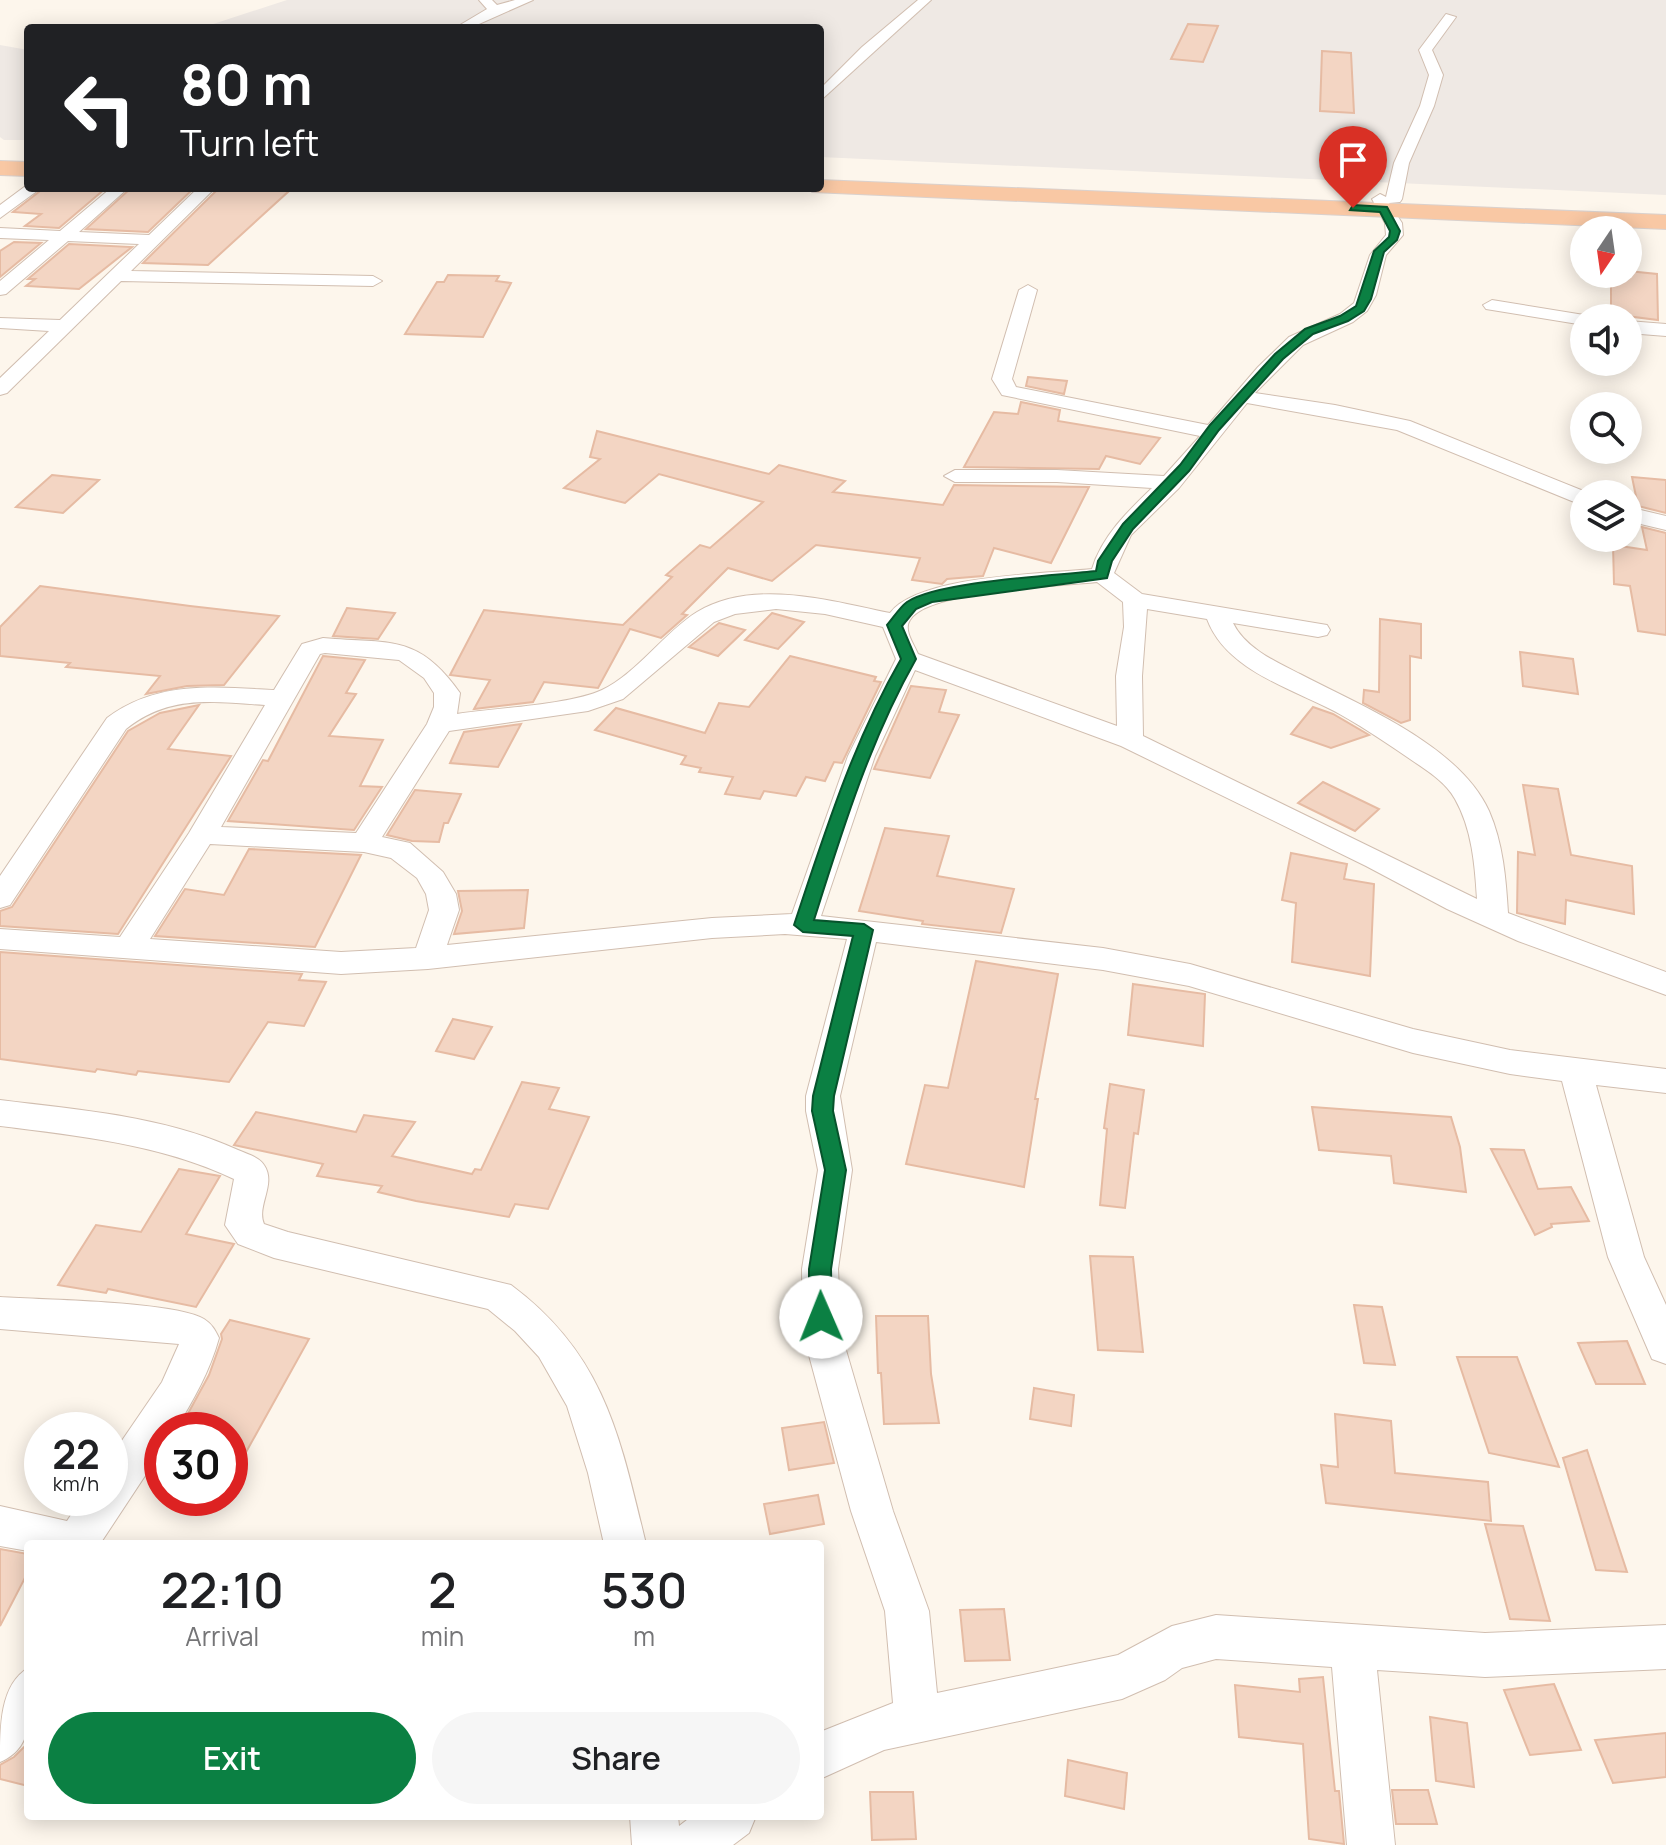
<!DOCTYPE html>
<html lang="en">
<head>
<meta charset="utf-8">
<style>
  body { margin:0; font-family:Manrope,sans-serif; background:#f6f6f6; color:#202124; height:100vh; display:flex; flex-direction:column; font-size:30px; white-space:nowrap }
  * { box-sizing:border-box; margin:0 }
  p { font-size:26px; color:#757577 }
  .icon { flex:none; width:44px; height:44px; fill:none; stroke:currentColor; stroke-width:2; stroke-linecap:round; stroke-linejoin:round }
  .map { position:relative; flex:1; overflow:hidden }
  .sheet { position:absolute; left:24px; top:1540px; width:800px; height:280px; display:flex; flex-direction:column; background:#fff; border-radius:8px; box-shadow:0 4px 20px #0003 }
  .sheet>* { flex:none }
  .top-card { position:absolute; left:24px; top:24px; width:800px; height:168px; border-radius:8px; box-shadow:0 4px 20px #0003; background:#202124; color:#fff; overflow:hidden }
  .needle { width:52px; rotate:193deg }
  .fabs { position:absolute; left:1570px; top:216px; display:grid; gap:16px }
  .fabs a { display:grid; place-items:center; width:72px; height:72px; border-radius:50%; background:#fff; box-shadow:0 4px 20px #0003; font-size:40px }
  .speed { position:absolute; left:24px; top:1412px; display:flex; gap:16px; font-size:40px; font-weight:700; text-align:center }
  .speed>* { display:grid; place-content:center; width:104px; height:104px; border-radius:50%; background:#fff; box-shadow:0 4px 20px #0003; line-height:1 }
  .speed small { font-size:20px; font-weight:400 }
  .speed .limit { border:12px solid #d22; background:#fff; color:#111 }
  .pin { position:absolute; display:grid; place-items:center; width:68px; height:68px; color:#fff; margin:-82px -34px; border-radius:50% 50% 50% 0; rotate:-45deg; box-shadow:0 0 8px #0007 }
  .pin .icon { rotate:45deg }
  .me { position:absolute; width:88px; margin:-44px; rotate:359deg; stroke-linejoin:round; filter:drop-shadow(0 0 6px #0008) }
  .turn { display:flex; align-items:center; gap:28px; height:168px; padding:0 24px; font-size:36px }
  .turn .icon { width:104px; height:104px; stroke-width:2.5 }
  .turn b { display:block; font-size:56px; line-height:68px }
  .eta { display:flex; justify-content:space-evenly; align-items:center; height:136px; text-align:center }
  .eta b { font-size:48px; font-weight:600; line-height:56px }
  .button { display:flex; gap:16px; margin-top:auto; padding:16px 24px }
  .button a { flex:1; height:92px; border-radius:48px; background:#0b8043; color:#fff; font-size:32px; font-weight:600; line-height:92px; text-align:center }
  .button a+a { background:#f6f6f6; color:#202124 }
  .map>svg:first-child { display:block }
  .industrial { fill:#efe9e4 }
  .building { fill:#f3d5c3; stroke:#e6bba3; stroke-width:2 }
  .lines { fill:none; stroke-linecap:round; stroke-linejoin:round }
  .minor-casing { stroke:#d1beb0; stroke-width:2 }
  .trunk-casing { stroke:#dad1cd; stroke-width:2 }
  .minor { fill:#fff; fill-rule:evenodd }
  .trunk { fill:#f9c8a4; fill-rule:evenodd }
  .route { fill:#0b8043; stroke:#07532c; stroke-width:2 }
</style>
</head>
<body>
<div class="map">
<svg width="1666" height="1845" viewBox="0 0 1666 1845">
  <rect width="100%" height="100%" fill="#fdf6ec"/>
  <g class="industrial">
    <polygon points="287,0 1666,0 1666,195 820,157 820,28 201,28"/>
    <polygon points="0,45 28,50 28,140 4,140 0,137"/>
  </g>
  <g class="building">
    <polygon points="1188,24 1218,26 1203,62 1171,59"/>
    <polygon points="1322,51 1351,53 1354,113 1320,111"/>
    <polygon points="44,188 106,188 59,228 25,226 41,214 13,212"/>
    <polygon points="131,188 194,188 148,232 86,229"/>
    <polygon points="243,188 289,191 208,265 143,263 218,189"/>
    <polygon points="14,242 41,243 0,277 0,251"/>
    <polygon points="69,244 132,247 79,289 26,286 35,279 28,279"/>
    <polygon points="1628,271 1657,274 1658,320 1611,314 1611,274 1628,274"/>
    <polygon points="448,275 499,276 496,281 511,283 483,337 405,334 437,282 444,282"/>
    <polygon points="1028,377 1067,381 1064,394 1026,386"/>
    <polygon points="1021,402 1060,410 1058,421 1160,438 1140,464 1106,456 1099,469 964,467 994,412 1018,414"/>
    <polygon points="597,431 769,474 779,465 845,481 833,492 943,505 954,485 1089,487 1051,563 994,548 983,576 947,579 942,584 912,580 920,558 816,545 772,581 728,568 682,614 687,615 661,638 630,629 598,688 544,682 533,702 474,709 490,680 450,675 484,610 623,625 672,577 666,575 700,545 710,548 763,502 659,474 625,503 564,488 600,459 590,457"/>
    <polygon points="52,475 99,480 63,513 16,507"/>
    <polygon points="1632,477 1666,480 1666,513 1638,506"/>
    <polygon points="1642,527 1666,533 1666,635 1638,631 1630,586 1614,584 1613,545 1647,550"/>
    <polygon points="40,586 190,606 279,616 224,685 187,686 146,694 160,676 66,667 70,663 0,656 0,627"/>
    <polygon points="347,608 395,613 378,639 333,636"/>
    <polygon points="772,613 804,622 778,649 745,640"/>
    <polygon points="1380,619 1421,624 1421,658 1410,656 1410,720 1401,723 1363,703 1364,690 1379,692"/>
    <polygon points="719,623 745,630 718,656 689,647"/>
    <polygon points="1520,652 1573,659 1578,694 1523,686"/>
    <polygon points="323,656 365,660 346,693 356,694 329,736 383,740 360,786 382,787 354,830 228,821 263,760 268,761"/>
    <polygon points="790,656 876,677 874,681 881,682 842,763 834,762 825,781 806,777 796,796 764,791 760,799 725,794 733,777 699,772 701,768 681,764 686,756 595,730 616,708 705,733 719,703 749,707"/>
    <polygon points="911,686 946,690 939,712 959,715 930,778 874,769"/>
    <polygon points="199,705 168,749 231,756 118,934 0,926 0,911 12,907 128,731 160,713"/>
    <polygon points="1313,707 1333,714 1369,735 1331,748 1291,734"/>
    <polygon points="521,724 498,767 450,763 464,732"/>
    <polygon points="1323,782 1379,809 1355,831 1298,803"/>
    <polygon points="1523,785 1558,789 1571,855 1632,866 1634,914 1566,900 1565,924 1517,913 1518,852 1535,855"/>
    <polygon points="415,790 461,794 448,823 444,823 439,842 412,841 387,835"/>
    <polygon points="885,828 949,836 937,876 1014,889 1001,933 922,924 923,921 859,911"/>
    <polygon points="249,849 361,855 315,947 155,936 185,889 224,895"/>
    <polygon points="1291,853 1347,864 1344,879 1374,884 1370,976 1292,962 1296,903 1282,900"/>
    <polygon points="528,890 524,928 454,934 462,911 458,891"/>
    <polygon points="0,952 302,974 299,980 326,982 304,1026 268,1022 229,1082 138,1071 136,1075 97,1069 95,1072 0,1059"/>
    <polygon points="976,961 1058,974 1035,1099 1038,1099 1024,1187 906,1164 925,1085 948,1088"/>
    <polygon points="1133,984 1205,994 1203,1046 1128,1035"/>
    <polygon points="453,1019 492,1027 474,1059 436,1051"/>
    <polygon points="522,1082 559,1088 549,1109 589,1117 548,1209 515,1204 509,1217 416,1201 378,1192 382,1186 317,1176 323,1164 234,1145 256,1112 356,1132 364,1115 415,1122 392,1156 472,1174 475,1169 481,1170"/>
    <polygon points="1110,1084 1144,1090 1138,1134 1134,1133 1125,1208 1100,1205 1107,1129 1104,1128"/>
    <polygon points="1312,1107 1451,1117 1460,1147 1466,1192 1394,1183 1391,1156 1319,1150"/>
    <polygon points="1491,1149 1524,1150 1538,1189 1571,1187 1589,1221 1551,1224 1552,1227 1535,1235"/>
    <polygon points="179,1169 220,1176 186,1234 234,1244 196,1307 108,1289 106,1293 58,1285 96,1225 141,1232"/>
    <polygon points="1090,1256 1133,1257 1143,1352 1098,1350"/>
    <polygon points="1354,1305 1382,1307 1395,1365 1364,1363"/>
    <polygon points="876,1316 928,1316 931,1374 939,1423 884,1424 881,1373 878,1373"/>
    <polygon points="230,1320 309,1339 230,1481 230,1430 179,1430 209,1375 222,1339 221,1334"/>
    <polygon points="1627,1341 1645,1384 1596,1384 1578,1343"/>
    <polygon points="1457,1357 1517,1357 1559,1467 1489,1453"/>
    <polygon points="1034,1388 1074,1395 1071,1426 1030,1419"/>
    <polygon points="1335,1414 1391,1421 1395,1473 1488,1482 1491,1521 1326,1503 1321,1465 1338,1467"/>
    <polygon points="824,1422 834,1463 789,1470 782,1428"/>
    <polygon points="1587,1450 1627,1572 1596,1570 1563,1458"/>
    <polygon points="818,1495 824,1524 770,1534 764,1504"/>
    <polygon points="1485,1524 1523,1526 1550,1621 1510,1619"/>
    <polygon points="0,1549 28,1554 28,1572 0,1626"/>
    <polygon points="1004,1609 1010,1660 965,1661 960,1610"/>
    <polygon points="1323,1677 1335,1791 1339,1791 1344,1844 1309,1839 1303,1744 1239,1737 1235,1685 1300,1692 1299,1679"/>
    <polygon points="1554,1684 1581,1750 1530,1755 1504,1690"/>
    <polygon points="1430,1717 1467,1723 1474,1787 1436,1781"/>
    <polygon points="1666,1733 1666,1777 1613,1783 1595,1740"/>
    <polygon points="24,1747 28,1748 28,1786 0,1779 0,1765 14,1757"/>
    <polygon points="1068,1760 1127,1773 1124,1809 1065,1796"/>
    <polygon points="1392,1790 1428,1790 1437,1824 1396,1824"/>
    <polygon points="870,1792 913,1792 916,1839 872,1840"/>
  </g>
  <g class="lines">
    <defs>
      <g id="minor">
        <polygon points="479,0 492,0 497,5 515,0 533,0 470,28 455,28 487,9"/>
        <polygon points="918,0 931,0 820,101 820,89 862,47"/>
        <path d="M1446,14l10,3 -24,33 11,25 -9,31 -25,57 -7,36 -2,3 -11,1 13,20 1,12 -17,20 -10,40 -9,16 -14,11 -50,23 -48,48 80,12 75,16 181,73h-7v12l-187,-76 -150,-27 -68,85 -48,47 -17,38 28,21 185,31 3,5 -3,5 -9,2 -85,-14c12,25 43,39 67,51 61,32 159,71 189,137 14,32 17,68 19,102l158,59v23l-148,-54 -71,-32 -81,-43 -245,-120 -206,-76 -40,86 -54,160 282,32 87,16 223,65 97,21 156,19v24l-70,-8 48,172 22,48v59l-14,-5 -44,-102 -46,-176 -52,-7 -97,-21 -224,-67 -86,-16 -227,-28 -36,154 12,74 -14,99 3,64 52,178 36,100 8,82 181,-38 54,-29 44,-11 269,18 181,-8v44l-181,8 -108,-7 18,175h-48l-15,-178 -116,-8 -34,9 -17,12 -43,19 -238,51 -64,29v-47l73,-29 -8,-92 -34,-100 -48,-178 -1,-64 16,-99 -12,-59v-15l41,-157 -62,-5 -73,4 -284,31 -87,5 -341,-25v-20l120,8 69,-104 76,-128c-53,-3 -95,-11 -139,24l-116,176 -10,3v-32l107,-158c50,-38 108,-31 167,-28l28,-46 21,-6c66,6 95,-5 137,55l-3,21c39,-6 112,-9 145,-24 33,-15 64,-59 95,-78 57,-34 134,-11 193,1 29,-38 155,-39 202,-44 10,-33 36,-58 60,-81l-95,-6h-102l-11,-6 11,-6h102l107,6 36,-40 -198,-41 -10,-16 27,-89 9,-5 9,5 -25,89 4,8 192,38 50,-58 31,-30 51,-23 14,-11 16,-48 16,-20 -1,-12 -13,-24 8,-5 6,3 8,-34 26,-57 9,-31 -10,-25zM1097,582l26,20 1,25 -8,49 1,50 -199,-72c-4,-10 -15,-24 -8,-34 18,-30 151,-34 187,-38zM776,609l49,5 58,13 13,32 -48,97 -56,158 -80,4 -265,27 12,-35 -3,-16 -13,-22 -33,-29 -28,-6 67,-106 139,-20 35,-12 91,-77 21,-8zM1147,609l60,10c20,54 91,71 136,97 23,13 45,28 67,43 16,11 35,22 45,40 17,30 20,66 22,100l-334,-163 -1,-60zM325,653l74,7 25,18 10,15v14l-7,17 -71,109 -135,-6 99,-173zM210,844l154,8 27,6 26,20 9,16 3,16 -13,38 -75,4 -191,-13z"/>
        <polygon points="27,185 28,188 41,188 0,218 0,205"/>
        <polygon points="111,188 128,188 79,232 149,235 198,188 215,188 131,271 373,276 382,281 373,286 121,281 7,393 0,395 0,378 49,331 0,328 0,318 60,320 139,244 68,241 6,294 0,295 0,281 49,240 0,238 0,228 60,231"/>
        <polygon points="1492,300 1584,315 1592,318 1584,318 1584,325 1486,309 1483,305"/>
        <polygon points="1628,321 1666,324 1666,336 1628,333"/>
        <polygon points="1628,507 1666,516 1666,530 1628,521"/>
        <path d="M0,1100c80,10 164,16 238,50 9,4 21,7 26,15 13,19 -8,41 0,59l24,8 223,53c94,70 109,152 135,259h-42l-16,-71 -21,-67 -28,-49 -24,-26 -27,-22 -214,-51 -36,-14 -13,-19 9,-46c-74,-35 -154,-43 -234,-53z"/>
        <path d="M0,1297c43,3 173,4 204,22 8,5 11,11 15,19 -9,33 -26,63 -44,92h-13v20l-62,94h-72v7l-28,-5v-40l67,15 15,-23h28v-40l52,-76 17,-38 -179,-15z"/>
        <path d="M28,1668c0,36 11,78 -28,94 0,-36 0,-77 28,-94z"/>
        <polygon points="630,1816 678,1816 679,1826 692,1816 756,1816 749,1833 733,1845 632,1845"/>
      </g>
      <g id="trunk">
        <polygon points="0,161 28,162 28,176 0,175"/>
        <polygon points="820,180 1666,215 1666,229 812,192 809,188 820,188"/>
      </g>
    </defs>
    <use href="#minor" class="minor-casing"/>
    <use href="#trunk" class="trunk-casing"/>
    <use href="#minor" class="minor"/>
    <use href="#trunk" class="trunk"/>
  </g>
  <path class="route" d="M1353,205l34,2 13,24 -3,9 -13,12 -13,47 -7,12 -16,10 -35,13 -30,25 -64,71 -30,41 -56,58 -21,32 -5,17 -175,24 -16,7 -14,17 14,33c-46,81 -74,172 -102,261l50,4 9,6 -39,166 -1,15 13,59 -15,99 1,48 -3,7 -8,3 -8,-3 -4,-7v-48l16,-99 -13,-59 1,-15 40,-160 -50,-4 -9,-7c30,-90 59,-183 107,-266l-14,-34c6,-7 13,-18 20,-23 33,-21 146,-26 189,-31l2,-10 25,-37 57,-59 30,-40 65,-71 30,-25 35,-13 16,-10 18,-55 15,-14 1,-6 -10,-19 -30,-2z"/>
</svg>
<div class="fabs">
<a><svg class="needle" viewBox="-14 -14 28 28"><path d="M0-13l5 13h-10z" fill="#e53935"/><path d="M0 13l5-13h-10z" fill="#757577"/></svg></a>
<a><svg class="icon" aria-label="sound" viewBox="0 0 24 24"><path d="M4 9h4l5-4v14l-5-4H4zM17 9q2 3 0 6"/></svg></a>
<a><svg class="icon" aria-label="search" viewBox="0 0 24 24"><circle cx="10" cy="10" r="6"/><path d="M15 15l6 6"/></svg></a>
<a><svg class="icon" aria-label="layers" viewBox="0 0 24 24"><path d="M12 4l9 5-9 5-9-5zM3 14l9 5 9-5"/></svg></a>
</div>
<div class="speed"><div>22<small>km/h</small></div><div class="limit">30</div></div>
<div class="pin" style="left:1353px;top:208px;background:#d93025"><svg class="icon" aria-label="arrive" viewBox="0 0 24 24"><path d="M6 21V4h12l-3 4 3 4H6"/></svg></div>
<svg class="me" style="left:821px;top:1317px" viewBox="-20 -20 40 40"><circle r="19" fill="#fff"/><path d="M0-13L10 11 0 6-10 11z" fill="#0b8043"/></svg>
<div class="top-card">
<div class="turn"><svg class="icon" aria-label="left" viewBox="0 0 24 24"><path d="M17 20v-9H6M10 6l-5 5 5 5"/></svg><div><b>80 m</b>Turn left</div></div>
</div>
<section class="sheet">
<div class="eta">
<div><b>22:10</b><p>Arrival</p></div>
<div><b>2</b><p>min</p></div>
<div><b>530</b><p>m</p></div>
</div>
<div class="button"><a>Exit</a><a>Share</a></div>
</section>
</div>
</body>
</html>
